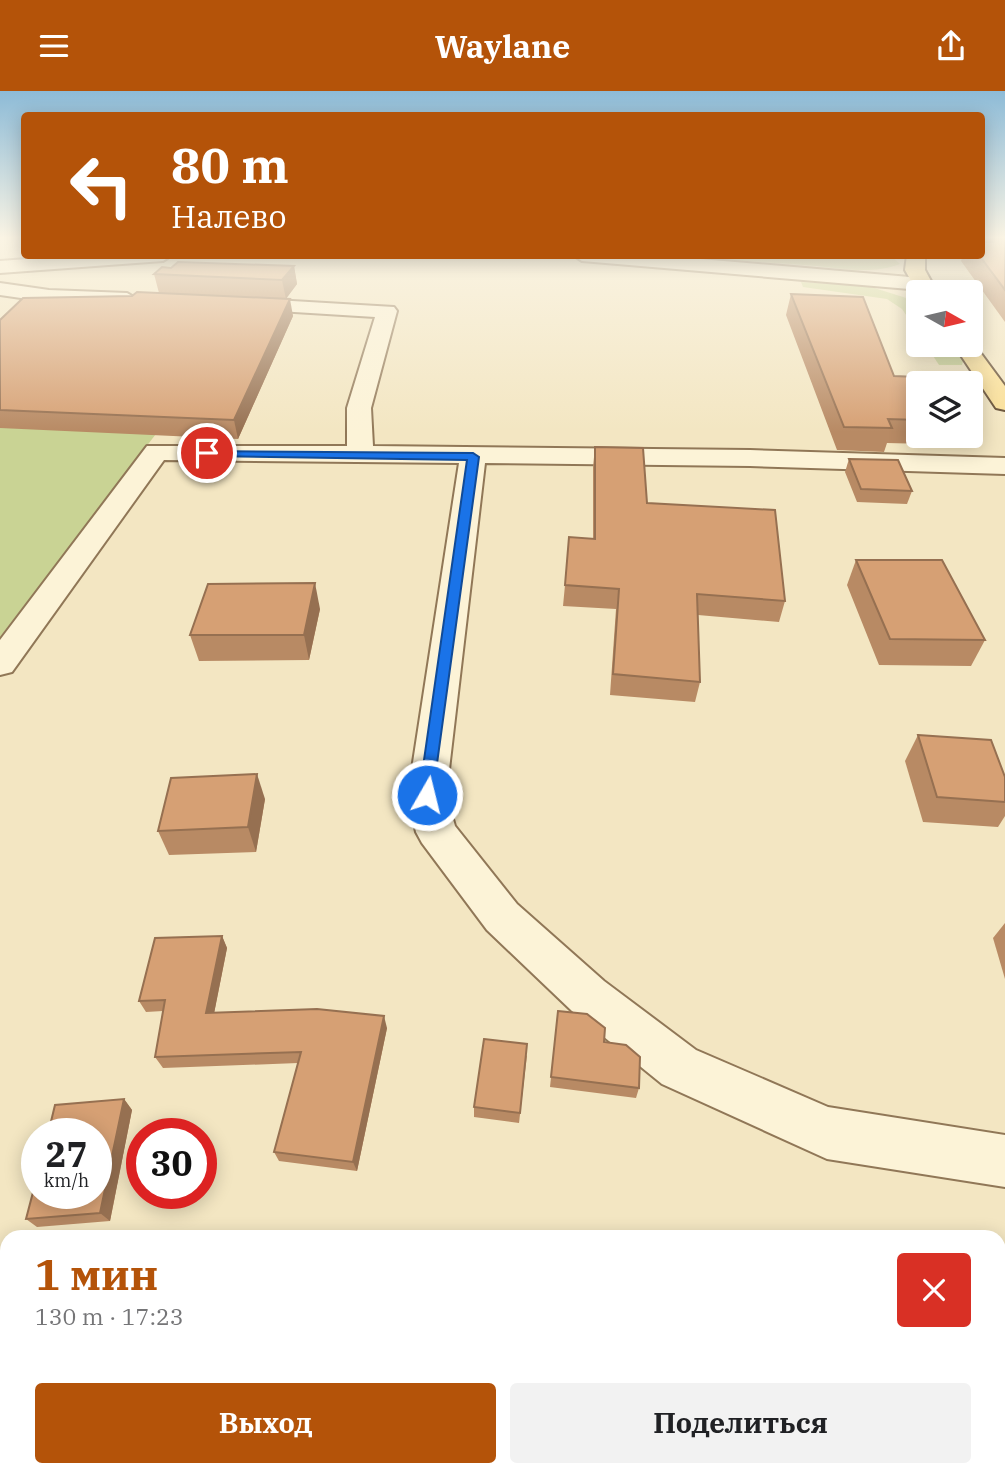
<!DOCTYPE html>
<html lang="ru">
<head>
<meta charset="utf-8">
<style>
  body { margin:0; font-family:"IBM Plex Serif",serif; background:#f2f2f2; color:#202124; height:100vh; display:flex; flex-direction:column; font-size:26px; white-space:nowrap }
  * { box-sizing:border-box; margin:0 }
  p { font-size:23px; color:#757577 }
  .icon { flex:none; width:38px; height:38px; fill:none; stroke:currentColor; stroke-width:2; stroke-linecap:round; stroke-linejoin:round }
  .map { position:relative; flex:1; overflow:hidden }
  .side { position:absolute; left:0px; top:1139px; width:1006px; height:247px; display:flex; flex-direction:column; background:#fff; border-radius:21px 21px 0 0; box-shadow:0 4px 18px #0003 }
  .side>* { flex:none }
  .guide { position:absolute; left:21px; top:21px; width:964px; height:147px; border-radius:7px; box-shadow:0 4px 18px #0003; background:#b45309; color:#fff; overflow:hidden }
  .needle { width:46px; rotate:98deg }
  .tools { position:absolute; left:906px; top:189px; display:grid; gap:14px }
  .tools a { display:grid; place-items:center; width:77px; height:77px; border-radius:7px; background:#fff; box-shadow:0 4px 18px #0003; font-size:35px }
  .speed { position:absolute; left:21px; top:1027px; display:flex; gap:14px; font-size:35px; font-weight:700; text-align:center }
  .speed>* { display:grid; place-content:center; width:91px; height:91px; border-radius:50%; background:#fff; box-shadow:0 4px 18px #0003; line-height:1 }
  .speed small { font-size:18px; font-weight:400 }
  .speed .limit { border:10px solid #d22; background:#fff; color:#111 }
  .pin { position:absolute; display:grid; place-items:center; width:60px; height:60px; color:#fff; margin:-30px; border:4px solid #fff; border-radius:50%; box-shadow:0 2px 7px #0007 }
  .me { position:absolute; width:77px; margin:-38px; rotate:8deg; stroke-linejoin:round; filter:drop-shadow(0 0 5px #0008) }
  .turn { display:flex; align-items:center; gap:24px; height:147px; padding:0 35px; font-size:32px }
  .turn .icon { width:91px; height:91px; stroke-width:2.5 }
  .turn b { display:block; font-size:49px; line-height:60px }
  .round { display:grid; place-items:center; flex:none; width:74px; height:74px; border-radius:7px; background:#f2f2f2 }
  .head { display:flex; align-items:center; justify-content:space-between; height:119px; padding:0 35px }
  h1 { font-size:42px; font-weight:700; line-height:52px; color:#b45309 }
  .primary-button { display:flex; gap:14px; margin-top:auto; padding:14px 35px }
  .primary-button a { flex:1; height:80px; border-radius:7px; background:#b45309; color:#fff; font-size:28px; font-weight:700; line-height:80px; text-align:center }
  .primary-button a+a { background:#f2f2f2; color:#202124 }
  header { display:flex; justify-content:space-between; align-items:center; height:91px; padding:0 35px; background:#b45309; color:#fff; font-size:32px; font-weight:700 }
  .map>svg:first-child { display:block }
  .green { fill:#c9d394 }
  .lines { fill:none; stroke-linecap:round; stroke-linejoin:round }
  .minor-casing { stroke:#907757; stroke-width:4 }
  .major-casing { stroke:#5d452b; stroke-width:4 }
  .minor { fill:#fcf3d7; fill-rule:evenodd }
  .major { fill:#fadf96; fill-rule:evenodd }
  .wall { fill:#b88a64 }
  .shaded-wall { fill:#967051 }
  .building { fill:#d6a074; stroke:#967051; stroke-width:2 }
  .route { fill:#1a73e8; stroke:#114b97; stroke-width:2 }
</style>
</head>
<body>
<header><svg class="icon" aria-label="menu" viewBox="0 0 24 24"><path d="M4 6h16M4 12h16M4 18h16"/></svg>Waylane<svg class="icon" aria-label="share" viewBox="0 0 24 24"><path d="M12 15V3M7 8l5-5 5 5M5 13v7h14v-7"/></svg></header>
<div class="map">
<svg width="1005" height="1385" viewBox="0 0 1005 1385">
  <rect width="100%" height="100%" fill="#f3e6c2"/>
  <g class="green">
    <path d="M830,164h60l10,9c-32,12 -63,3 -96,1 -52,-4 -105,-6 -158,-9z"/>
    <polygon points="801,191 868,195 919,211 919,243 902,218 887,208 803,196"/>
    <polygon points="926,254 956,254 964,267 962,274 939,274"/>
    <polygon points="0,285 192,296 0,546"/>
  </g>
  <g class="lines">
    <defs>
      <g id="minor">
        <polygon points="79,164 172,164 163,170 0,182 0,170"/>
        <polygon points="573,164 654,164 921,187 931,193 921,199 582,170"/>
        <polygon points="0,192 49,199 127,202 137,208 127,214 49,211 0,204"/>
        <polygon points="239,207 394,216 397,220 371,317 373,355 750,359 1005,367 1005,383 750,375 485,372 446,704 455,735 517,813 604,890 696,959 828,1016 1005,1044 1005,1096 827,1068 662,993 572,920 487,839 422,752 416,741 408,704 459,372 164,369 12,581 0,584 0,549 147,355 347,355 347,317 375,226 232,217 229,213 232,209"/>
      </g>
      <g id="major">
        <polygon points="907,164 925,164 925,179 937,201 919,204 905,179"/>
        <polygon points="971,249 1005,295 1005,319 996,317 954,254 971,254"/>
      </g>
    </defs>
    <use href="#minor" class="minor-casing"/>
    <use href="#major" class="major-casing"/>
    <use href="#minor" class="minor"/>
    <use href="#major" class="major"/>
  </g>
  <g class="wall">
    <polygon points="982,147 1005,147 1005,231 961,170 963,164 982,164"/>
    <polygon points="294,175 297,193 286,207 293,225 238,348 0,337 0,229 132,205 159,202 154,183 171,177"/>
    <polygon points="791,203 894,285 919,292 919,345 930,345 927,353 887,352 884,361 837,359 786,224"/>
    <polygon points="595,356 647,412 785,510 779,531 698,524 700,591 695,611 610,604 616,518 563,515 565,494 593,447 593,376"/>
    <polygon points="849,368 912,400 907,413 857,411 845,381"/>
    <polygon points="856,469 985,549 971,575 879,574 847,494"/>
    <polygon points="320,518 309,569 199,570 190,544"/>
    <polygon points="918,644 1005,686 1005,725 998,736 923,731 905,670"/>
    <polygon points="265,708 256,761 169,764 158,740"/>
    <polygon points="1005,832 1005,888 993,847"/>
    <polygon points="222,845 227,857 214,922 387,937 357,1080 279,1070 274,1061 298,972 163,977 155,966 163,920 146,921 139,910"/>
    <polygon points="558,920 639,997 636,1007 550,996"/>
    <polygon points="527,964 519,1032 474,1026 474,1016"/>
    <polygon points="124,1008 132,1019 110,1130 37,1136 26,1128"/>
  </g>
  <g class="shaded-wall">
    <polygon points="294,175 297,193 286,208 282,189"/>
    <polygon points="290,208 293,225 238,348 234,329"/>
    <polygon points="315,492 320,518 309,569 304,544"/>
    <polygon points="257,683 265,708 256,761 248,736"/>
    <polygon points="222,845 227,857 212,933 206,922"/>
    <polygon points="384,925 387,937 357,1080 353,1071"/>
    <polygon points="124,1008 132,1019 110,1130 100,1122"/>
    <polygon points="7,1304 7,1341 0,1358 0,1321"/>
  </g>
  <g class="building">
    <polygon points="989,147 1005,147 1005,199 979,164 982,164 982,151 992,151"/>
    <polygon points="178,171 294,175 282,189 154,183 162,176 171,177"/>
    <polygon points="137,201 290,208 234,329 0,319 0,229 23,207 132,205"/>
    <polygon points="791,203 863,206 894,285 917,286 920,292 919,292 919,329 888,328 892,337 844,336"/>
    <polygon points="595,356 643,357 647,412 775,419 785,510 697,503 700,591 613,583 619,498 565,494 569,446 595,448"/>
    <polygon points="849,368 898,369 912,400 861,398"/>
    <polygon points="856,469 942,469 985,549 890,548"/>
    <polygon points="315,492 304,544 190,544 208,493"/>
    <polygon points="918,644 991,649 1005,686 1005,711 937,706"/>
    <polygon points="257,683 248,736 158,740 171,687"/>
    <polygon points="222,845 206,922 317,918 384,925 353,1071 274,1061 301,961 155,966 165,909 139,910 155,847"/>
    <polygon points="558,920 587,923 605,937 604,951 626,954 640,966 639,997 551,986"/>
    <polygon points="484,948 527,953 520,1022 474,1016"/>
    <polygon points="124,1008 100,1122 26,1128 37,1086 37,1102 96,1102 96,1043 48,1043 55,1014"/>
    <polygon points="0,1275 7,1276 7,1304 0,1321"/>
  </g>
  <linearGradient id="sky" x2="0" y2="1"><stop stop-color="#8dbbd7"/><stop offset="0.43" stop-color="#faf4e4"/><stop offset="1" stop-color="#faf4e4" stop-opacity="0"/></linearGradient>
  <rect width="1005" height="341" fill="url(#sky)"/>
  <polygon class="route" points="203,360 473,362 479,366 432,709 427,710 419,704 467,369 207,365 202,362"/>
</svg>
<div class="tools">
<a><svg class="needle" viewBox="-14 -14 28 28"><path d="M0-13l5 13h-10z" fill="#e53935"/><path d="M0 13l5-13h-10z" fill="#757577"/></svg></a>
<a><svg class="icon" aria-label="layers" viewBox="0 0 24 24"><path d="M12 4l9 5-9 5-9-5zM3 14l9 5 9-5"/></svg></a>
</div>
<div class="speed"><div>27<small>km/h</small></div><div class="limit">30</div></div>
<div class="pin" style="left:207px;top:362px;background:#d93025"><svg class="icon" aria-label="arrive" viewBox="0 0 24 24"><path d="M6 21V4h12l-3 4 3 4H6"/></svg></div>
<svg class="me" style="left:427px;top:704px" viewBox="-20 -20 40 40"><circle r="17" fill="#1a73e8" stroke="#fff" stroke-width="3"/><path d="M0-11L8 9 0 5-8 9z" fill="#fff"/></svg>
<div class="guide">
<div class="turn"><svg class="icon" aria-label="left" viewBox="0 0 24 24"><path d="M17 20v-9H6M10 6l-5 5 5 5"/></svg><div><b>80 m</b>Налево</div></div>
</div>
<section class="side">
<div class="head"><div><h1>1 мин</h1><p>130 m · 17:23</p></div><a class="round" style="background:#d93025;color:#fff"><svg class="icon" aria-label="close" viewBox="0 0 24 24"><path d="M6 6l12 12M18 6L6 18"/></svg></a></div>
<div class="primary-button"><a>Выход</a><a>Поделиться</a></div>
</section>
</div>
</body>
</html>
